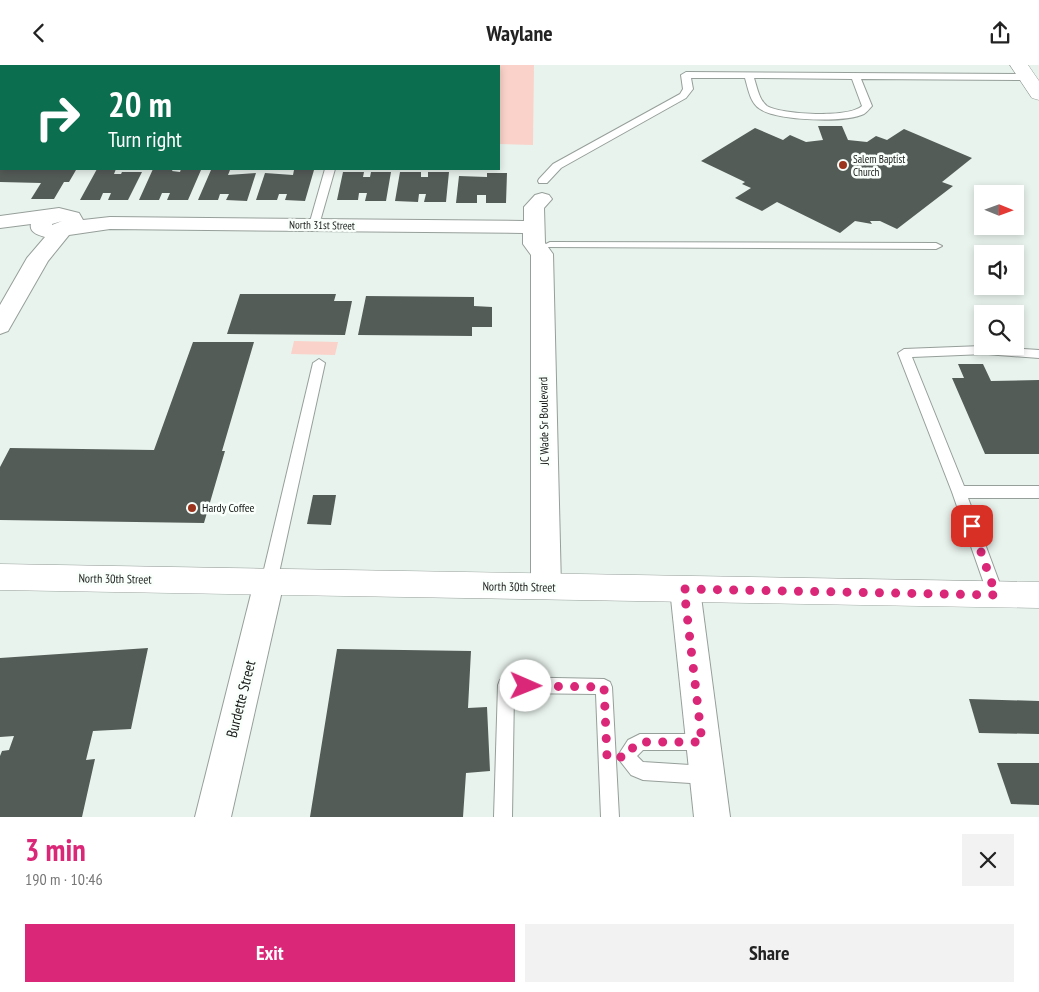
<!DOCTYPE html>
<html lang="en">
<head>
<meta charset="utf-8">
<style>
  body { margin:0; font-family:"PT Sans Narrow",sans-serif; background:#f2f2f2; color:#222; height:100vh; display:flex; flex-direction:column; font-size:19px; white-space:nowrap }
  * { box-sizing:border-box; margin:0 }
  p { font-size:16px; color:#767676 }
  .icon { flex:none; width:28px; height:28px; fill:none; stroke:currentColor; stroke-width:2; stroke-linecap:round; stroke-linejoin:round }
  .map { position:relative; height:752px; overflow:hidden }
  .drawer { display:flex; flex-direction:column; background:#fff; flex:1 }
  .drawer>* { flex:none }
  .banner { position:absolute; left:0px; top:0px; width:500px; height:105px; box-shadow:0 2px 8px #0003; background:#0b6e4f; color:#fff; overflow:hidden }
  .needle { width:32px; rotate:91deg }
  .buttons { position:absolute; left:974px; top:120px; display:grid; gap:10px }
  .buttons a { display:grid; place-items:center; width:50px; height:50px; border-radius:0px; background:#fff; box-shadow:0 2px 8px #0003; font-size:25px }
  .pin { position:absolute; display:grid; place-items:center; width:42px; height:42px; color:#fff; margin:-21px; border-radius:10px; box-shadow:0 2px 8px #0006 }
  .me { position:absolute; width:55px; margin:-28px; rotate:91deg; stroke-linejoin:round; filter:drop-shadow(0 0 4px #0008) }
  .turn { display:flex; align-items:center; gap:18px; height:105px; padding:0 25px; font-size:22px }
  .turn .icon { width:65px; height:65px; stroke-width:2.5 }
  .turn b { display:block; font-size:35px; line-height:42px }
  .round { display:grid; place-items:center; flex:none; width:52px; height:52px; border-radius:0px; background:#f2f2f2 }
  .overview { display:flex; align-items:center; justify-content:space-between; height:85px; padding:0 25px }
  h1 { font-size:30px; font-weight:700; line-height:38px; color:#db2777 }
  .primary-button { display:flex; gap:10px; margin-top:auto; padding:10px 25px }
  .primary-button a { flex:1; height:58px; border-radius:0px; background:#db2777; color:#fff; font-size:20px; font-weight:700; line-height:58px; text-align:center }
  .primary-button a+a { background:#f2f2f2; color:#222 }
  header { display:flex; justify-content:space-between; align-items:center; height:65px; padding:0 25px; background:#fff; font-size:22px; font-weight:700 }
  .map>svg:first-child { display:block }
  .green { fill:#fad2c9 }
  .building { fill:#545c58 }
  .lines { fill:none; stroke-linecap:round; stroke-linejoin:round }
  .service-casing { stroke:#969f9a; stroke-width:2 }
  .minor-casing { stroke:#969f9a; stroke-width:2 }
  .secondary-casing { stroke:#969f9a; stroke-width:1 }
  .service { fill:#fff; fill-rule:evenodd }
  .minor { fill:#fff; fill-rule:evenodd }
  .secondary { fill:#fff; fill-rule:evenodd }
  .route { stroke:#db2777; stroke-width:9; stroke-dasharray:0 16.2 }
  .poi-dot { fill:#9c331c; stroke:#f9fffb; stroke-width:2 }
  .labels { text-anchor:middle; stroke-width:5; stroke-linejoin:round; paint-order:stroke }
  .far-poi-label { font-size:11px; fill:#181b19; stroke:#f9fffb; text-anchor:start }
  .far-street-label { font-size:11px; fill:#181b19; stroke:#f9fffb }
  .street-label { font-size:12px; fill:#181b19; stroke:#f9fffb }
  .poi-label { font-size:12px; fill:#181b19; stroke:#f9fffb; text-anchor:start }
  .near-street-label { font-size:15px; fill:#181b19; stroke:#f9fffb }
</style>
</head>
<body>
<header><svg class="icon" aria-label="back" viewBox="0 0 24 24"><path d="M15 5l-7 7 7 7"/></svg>Waylane<svg class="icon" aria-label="share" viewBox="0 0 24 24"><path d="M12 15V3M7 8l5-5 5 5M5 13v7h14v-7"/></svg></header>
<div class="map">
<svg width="1039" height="752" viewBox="0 0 1039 752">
  <rect width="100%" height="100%" fill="#e9f3ed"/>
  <g class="green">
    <polygon points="0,0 534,0 533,80 499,79 499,1 1,1 0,76"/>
    <polygon points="294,276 338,277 335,290 291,289"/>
  </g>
  <g class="building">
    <polygon points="818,61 842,61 848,75 867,77 876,71 887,75 904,64 972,93 942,117 953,121 897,164 880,156 870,156 872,159 855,156 840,168 777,137 762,146 735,133 751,123 742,119 745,117 701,96 755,63 783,75 790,70 806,77 823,75"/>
    <polygon points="0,104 50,104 76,105 69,117 64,117 54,134 31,134 41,118 0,117"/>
    <polygon points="97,104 116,104 114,109 121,109 122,107 142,107 128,135 108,135 111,128 103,128 100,135 80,135"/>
    <polygon points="153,104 173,104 172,106 180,107 181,104 201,105 188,135 167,135 170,128 162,128 159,135 139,135"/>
    <polygon points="211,105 230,105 228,110 256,108 247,136 226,135 229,129 220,129 218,135 198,135"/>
    <polygon points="294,105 314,105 305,136 285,135 287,129 279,129 277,135 256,135 265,108 293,110"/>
    <polygon points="343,107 364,107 363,112 370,112 371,107 391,107 386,136 365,136 367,128 359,128 358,135 337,135"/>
    <polygon points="400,107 421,107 421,112 428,112 428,107 449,107 446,137 424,137 426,129 419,129 418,137 395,136"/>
    <polygon points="487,108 507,108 506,138 486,138 486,130 477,130 477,138 456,138 459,111 487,112"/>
    <polygon points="240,229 336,229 334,236 352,236 345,270 227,269"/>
    <polygon points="366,231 474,232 474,241 492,242 492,262 472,262 472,271 358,270"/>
    <polygon points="193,277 254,277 222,386 225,386 204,458 0,455 0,402 10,383 154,385"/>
    <polygon points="958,299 983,299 991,316 1039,315 1039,389 985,389 952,313 964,313"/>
    <polygon points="313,430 336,430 331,460 307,459"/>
    <polygon points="148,583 131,664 93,666 86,695 95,694 82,752 0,752 0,691 2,686 9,685 14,671 0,672 0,593"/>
    <polygon points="337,584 471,586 468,643 487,642 490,706 466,708 463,752 310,752"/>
    <polygon points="969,634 1039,636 1039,669 979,668"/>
    <polygon points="997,698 1039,698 1039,740 1011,739"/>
  </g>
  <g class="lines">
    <defs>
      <g id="service">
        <path d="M686,7l341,2 5,3 -5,3 -166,-1 11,27c-3,3 -5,6 -8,8 -19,9 -86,7 -104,-5 -10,-6 -12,-21 -15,-31h-54l2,11 -7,9 -125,70 -14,15h-8l-1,-2 1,-2 14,-15 127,-70 3,-5 -2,-14zM754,13l98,1 10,27c-13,12 -79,9 -95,0 -8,-6 -10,-19 -13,-28z"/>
        <rect x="0" y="48" width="1" height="6"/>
        <polygon points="325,104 335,104 319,160 314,163 309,160"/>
        <polygon points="550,177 936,178 942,181 936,184 546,182 544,180"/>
        <polygon points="982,281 1039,285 1039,293 985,289 912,292 964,421 1039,421 1039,433 968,433 1004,530 1002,535 996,537 990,535 988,530 952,427 898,288 904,284"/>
        <polygon points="319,294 325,298 277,517 274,522 269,523 264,522 261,517 313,298"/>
        <polygon points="506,612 604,614 610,617 612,622 619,752 601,752 596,629 514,628 512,752 494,752 498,620 500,615"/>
        <polygon points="640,669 703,669 709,671 712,677 709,683 703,685 643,685 637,691 643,697 706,701 712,704 715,710 712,716 706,719 643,715 631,710 617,692 628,675"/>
      </g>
      <g id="minor">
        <path d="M542,128l7,2 3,4 -8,9 1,35 8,11 8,333 -4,9 -11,3 -11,-3 -4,-9v-332l-8,-11v-11l-413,-4 -41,6 -21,26 -40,70 -8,3v-29l27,-47 18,-21c-7,-2 -16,-5 -14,-13l-31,4v-12l59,-8 20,5 4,7 27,-3 414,4v-14l11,-12zM62,156l-10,4v-1z"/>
        <polygon points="269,505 279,508 284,517 231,752 195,752 254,517 259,508"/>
        <polygon points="685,512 696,515 700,524 730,752 694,752 670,524 674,515"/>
      </g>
      <g id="secondary">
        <polygon points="1010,0 1028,0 1039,16 1039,35 1032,33"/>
        <polygon points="0,499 1039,517 1039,543 0,525"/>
      </g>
    </defs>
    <use href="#service" class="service-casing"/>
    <use href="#minor" class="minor-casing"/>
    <use href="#secondary" class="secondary-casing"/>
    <use href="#service" class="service"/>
    <use href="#minor" class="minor"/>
    <use href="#secondary" class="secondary"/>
  </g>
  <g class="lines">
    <polyline class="route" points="526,621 604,622 607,692 626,692 634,681 640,677 702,677 684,524 996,530 972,461"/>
  </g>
  <g class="poi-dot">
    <circle cx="843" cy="100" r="5"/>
    <circle cx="192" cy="443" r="5"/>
  </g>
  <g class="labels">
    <g class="far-poi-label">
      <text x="853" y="98">Salem Baptist<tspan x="853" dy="13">Church</tspan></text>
    </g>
    <g class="far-street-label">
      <text transform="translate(322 160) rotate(1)" y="4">North 31st Street</text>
    </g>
    <g class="street-label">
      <text transform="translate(544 356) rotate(-91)" y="4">JC Wade Sr Boulevard</text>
      <text transform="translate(115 514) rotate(1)" y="4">North 30th Street</text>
      <text transform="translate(519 522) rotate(1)" y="4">North 30th Street</text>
    </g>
    <g class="poi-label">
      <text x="202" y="447">Hardy Coffee</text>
    </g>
    <g class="near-street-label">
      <text transform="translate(241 634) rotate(-76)" y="5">Burdette Street</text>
    </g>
  </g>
</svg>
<div class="buttons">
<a><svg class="needle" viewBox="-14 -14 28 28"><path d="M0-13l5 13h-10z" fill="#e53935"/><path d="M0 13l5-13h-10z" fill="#767676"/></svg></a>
<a><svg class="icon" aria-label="sound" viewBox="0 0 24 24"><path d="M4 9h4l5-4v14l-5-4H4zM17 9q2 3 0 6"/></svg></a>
<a><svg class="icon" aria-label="search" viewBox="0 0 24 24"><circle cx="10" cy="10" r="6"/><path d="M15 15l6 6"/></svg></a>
</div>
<div class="pin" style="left:972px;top:461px;background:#d93025"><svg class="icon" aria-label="arrive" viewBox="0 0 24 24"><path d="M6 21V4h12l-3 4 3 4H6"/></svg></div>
<svg class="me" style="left:526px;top:621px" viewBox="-20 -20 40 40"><circle r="19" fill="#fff"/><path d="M0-13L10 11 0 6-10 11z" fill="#db2777"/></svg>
<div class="banner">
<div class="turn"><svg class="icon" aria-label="right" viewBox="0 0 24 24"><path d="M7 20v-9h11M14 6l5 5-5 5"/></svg><div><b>20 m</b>Turn right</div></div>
</div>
</div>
<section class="drawer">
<div class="overview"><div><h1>3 min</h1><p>190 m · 10:46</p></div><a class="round"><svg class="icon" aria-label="close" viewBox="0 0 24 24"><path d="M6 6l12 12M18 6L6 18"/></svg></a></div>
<div class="primary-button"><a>Exit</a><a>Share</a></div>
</section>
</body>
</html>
